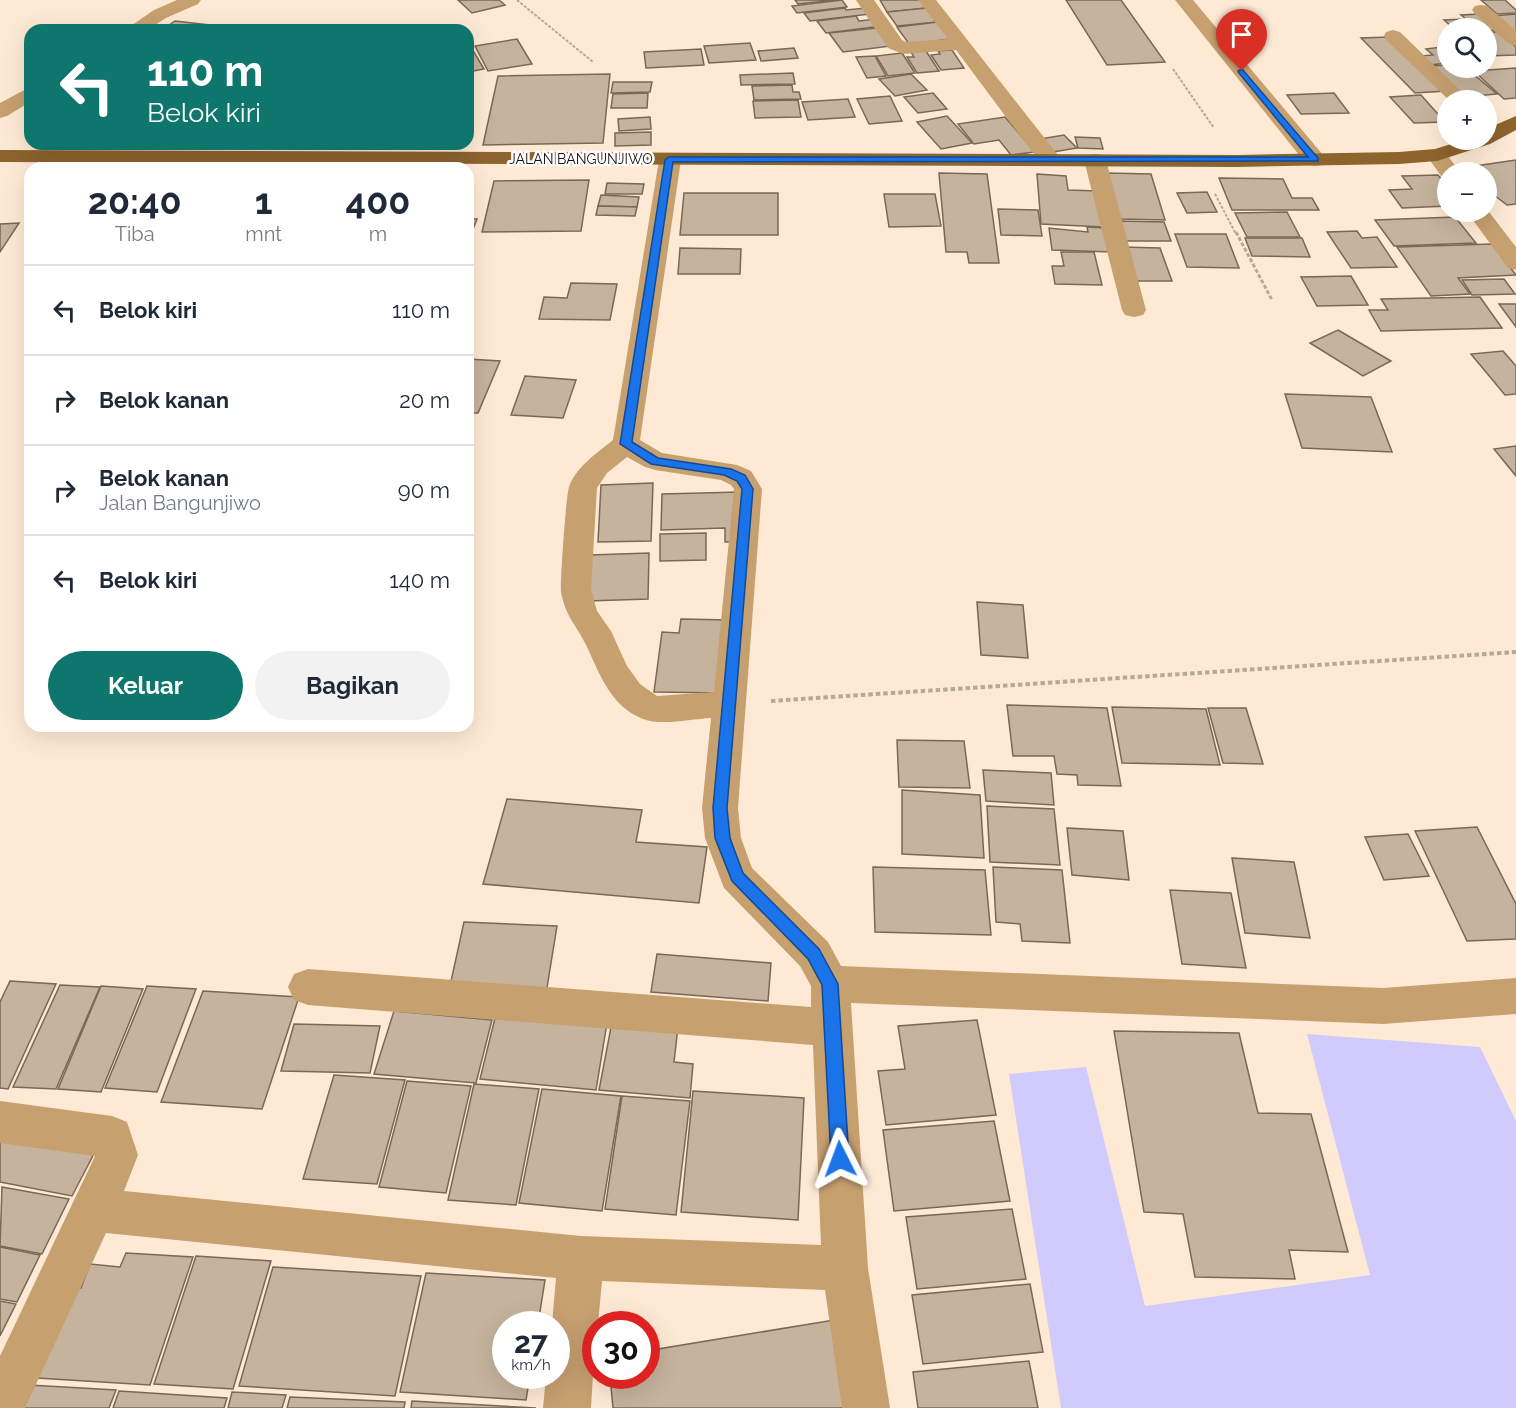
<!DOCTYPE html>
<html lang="id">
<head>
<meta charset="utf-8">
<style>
  body { margin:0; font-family:Raleway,sans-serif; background:#f2f2f3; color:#1f2937; height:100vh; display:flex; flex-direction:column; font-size:22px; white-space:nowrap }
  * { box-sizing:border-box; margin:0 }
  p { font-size:20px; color:#747a83 }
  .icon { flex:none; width:33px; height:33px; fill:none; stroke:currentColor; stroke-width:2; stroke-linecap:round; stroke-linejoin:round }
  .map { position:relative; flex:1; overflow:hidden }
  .sheet { position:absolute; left:24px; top:162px; width:450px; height:570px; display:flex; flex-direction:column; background:#fff; border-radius:18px; box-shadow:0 6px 24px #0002 }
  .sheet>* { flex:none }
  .guide { position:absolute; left:24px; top:24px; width:450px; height:126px; border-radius:18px; box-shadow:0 6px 24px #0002; background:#0f766e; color:#fff; overflow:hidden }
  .buttons { position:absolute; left:1437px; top:18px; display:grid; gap:12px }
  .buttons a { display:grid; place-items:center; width:60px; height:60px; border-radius:50%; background:#fff; box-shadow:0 6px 24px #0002; font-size:30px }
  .speed { position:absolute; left:492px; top:1311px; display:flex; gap:12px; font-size:30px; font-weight:700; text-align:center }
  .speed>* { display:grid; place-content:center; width:78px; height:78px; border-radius:50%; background:#fff; box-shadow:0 6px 24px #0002; line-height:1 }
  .speed small { font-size:15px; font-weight:400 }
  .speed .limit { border:9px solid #d22; background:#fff; color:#111 }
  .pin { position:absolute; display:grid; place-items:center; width:51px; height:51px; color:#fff; margin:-62px -26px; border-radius:50% 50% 50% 0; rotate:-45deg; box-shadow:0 0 6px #0007 }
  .pin .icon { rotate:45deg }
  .me { position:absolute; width:66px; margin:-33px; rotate:357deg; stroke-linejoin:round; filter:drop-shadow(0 0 4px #0008) }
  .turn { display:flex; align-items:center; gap:21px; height:126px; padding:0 24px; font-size:27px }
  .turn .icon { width:78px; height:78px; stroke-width:2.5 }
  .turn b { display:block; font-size:42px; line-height:51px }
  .eta { display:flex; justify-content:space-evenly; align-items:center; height:102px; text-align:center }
  .eta b { font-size:36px; font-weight:700; line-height:42px }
  .primary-button { display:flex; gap:12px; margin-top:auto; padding:12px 24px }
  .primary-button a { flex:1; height:69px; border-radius:36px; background:#0f766e; color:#fff; font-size:24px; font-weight:700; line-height:69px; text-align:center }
  .primary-button a+a { background:#f2f2f3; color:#1f2937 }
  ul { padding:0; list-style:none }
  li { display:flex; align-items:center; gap:18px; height:90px; padding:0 24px; border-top:2px solid #e0e1e3 }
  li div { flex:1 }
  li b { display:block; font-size:22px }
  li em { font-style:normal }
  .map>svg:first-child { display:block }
  .green { fill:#d1cafd }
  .building { fill:#c5b39d; stroke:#796854; stroke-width:1.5 }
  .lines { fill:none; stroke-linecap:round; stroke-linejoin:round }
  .path-far2 { stroke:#b8a897; stroke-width:2; stroke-dasharray:3 1.5; stroke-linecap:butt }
  .path-far1 { stroke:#b8a897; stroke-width:3; stroke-dasharray:4 2; stroke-linecap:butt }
  .path { stroke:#b8a897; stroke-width:4; stroke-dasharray:4.5 3; stroke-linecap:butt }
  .minor { fill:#c7a070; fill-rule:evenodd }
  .major { fill:#8e642d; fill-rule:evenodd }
  .route { fill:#1a73e8; stroke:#114b97; stroke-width:1.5 }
  .labels { text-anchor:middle; stroke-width:5; stroke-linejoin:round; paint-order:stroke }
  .far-street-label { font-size:14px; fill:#19120b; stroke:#fff }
</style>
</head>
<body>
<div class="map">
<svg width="1516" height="1408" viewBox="0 0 1516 1408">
  <rect width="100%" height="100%" fill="#feead4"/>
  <polygon class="green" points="1307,1034 1480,1047 1516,1121 1516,1408 1061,1408 1009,1074 1086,1067 1145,1306 1370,1275"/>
  <g class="building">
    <polygon points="458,0 499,0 505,5 472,13"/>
    <polygon points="795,0 836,0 798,4"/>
    <polygon points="842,0 847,7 797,13 792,6"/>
    <polygon points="880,0 920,0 926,8 887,12"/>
    <polygon points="1066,0 1121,0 1165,62 1107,65"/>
    <polygon points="1481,0 1505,0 1516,10 1516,13 1497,14"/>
    <polygon points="845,8 846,10 866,8 871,14 810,21 804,13"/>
    <polygon points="927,8 937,22 897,26 887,12"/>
    <polygon points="1480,14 1498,31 1453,28 1444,20 1466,19 1461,15"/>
    <polygon points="1516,14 1516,34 1493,16"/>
    <polygon points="856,16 859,21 876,19 882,26 826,33 817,21"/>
    <polygon points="175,21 254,30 162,30"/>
    <polygon points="938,22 951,39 909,44 897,27"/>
    <polygon points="877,28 891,46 843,52 829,33"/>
    <polygon points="1486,32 1499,32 1516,47 1516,55 1486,56"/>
    <polygon points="1390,37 1445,91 1415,93 1361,38"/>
    <polygon points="517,39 532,64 488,71 475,46"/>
    <polygon points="468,42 484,69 468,72"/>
    <polygon points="750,43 756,60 709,63 704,46"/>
    <polygon points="1442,47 1448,52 1448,63 1430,65 1420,56 1433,55 1426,49"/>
    <polygon points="794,48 798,58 761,61 758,51"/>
    <polygon points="701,49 704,65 646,68 644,52"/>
    <polygon points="952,50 964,68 941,70 931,55 940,54 938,51"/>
    <polygon points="926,51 939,71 917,73 907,57 914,57 911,52"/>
    <polygon points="902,53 915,73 888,76 876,56"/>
    <polygon points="875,56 886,76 867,78 856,57"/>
    <polygon points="1448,65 1448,68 1466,68 1497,94 1465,97 1430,66"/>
    <polygon points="1516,68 1516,98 1504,99 1474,71"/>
    <polygon points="793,73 795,84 741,85 740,75"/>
    <polygon points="610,74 603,143 483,145 498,76"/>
    <polygon points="911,74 927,90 895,96 879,79"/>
    <polygon points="613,82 652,82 650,92 611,93"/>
    <polygon points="792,85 793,92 799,92 801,99 754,100 752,86"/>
    <polygon points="648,93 647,108 611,108 613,94"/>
    <polygon points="933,93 947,109 918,113 904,97"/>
    <polygon points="1334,93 1349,113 1301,114 1287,95"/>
    <polygon points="1421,95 1445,122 1414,123 1390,97"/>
    <polygon points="890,96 902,121 869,124 857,99"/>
    <polygon points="848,99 855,117 808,120 802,102"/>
    <polygon points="798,100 801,117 755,118 753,101"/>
    <polygon points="947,116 972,143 941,149 917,122"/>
    <polygon points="650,117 651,129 619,131 618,119"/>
    <polygon points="1005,117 1035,152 1011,155 999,140 974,144 958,124"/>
    <polygon points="651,132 651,145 615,146 615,133"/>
    <polygon points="1064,135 1077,148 1053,152 1040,139"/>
    <polygon points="1075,137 1100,138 1103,149 1078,148"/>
    <polygon points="1516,160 1516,204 1507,205 1486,189 1486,172 1466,172 1461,168"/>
    <polygon points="939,173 987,174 999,263 969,263 967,252 946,252"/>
    <polygon points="1107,173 1151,174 1165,220 1119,219"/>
    <polygon points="1037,174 1066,176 1068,190 1098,191 1104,227 1041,224"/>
    <polygon points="1438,175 1448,187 1448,206 1402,208 1389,190 1412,189 1402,176"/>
    <polygon points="1219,178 1283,179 1292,198 1312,198 1319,210 1232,210"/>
    <polygon points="589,180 581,231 482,232 494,181"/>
    <polygon points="607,183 644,184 642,194 605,194"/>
    <polygon points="1207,192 1217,212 1187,213 1177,193"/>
    <polygon points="684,193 778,193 778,235 680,235"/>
    <polygon points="884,194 935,194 941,226 889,227"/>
    <polygon points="601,195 639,197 637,207 598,206"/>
    <polygon points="598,206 637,207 635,216 596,215"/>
    <polygon points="998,209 1038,210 1042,236 1001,235"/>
    <polygon points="1287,212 1300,237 1247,237 1235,213"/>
    <polygon points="1455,217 1476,243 1394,246 1375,220"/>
    <polygon points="468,219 477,219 470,237 468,237"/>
    <polygon points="1118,221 1164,222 1171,241 1125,241"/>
    <polygon points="19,223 0,252 0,224"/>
    <polygon points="1087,227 1106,228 1112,252 1052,250 1049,228 1088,232"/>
    <polygon points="1357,231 1362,238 1377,237 1397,267 1351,268 1327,232"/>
    <polygon points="1175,234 1226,234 1239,268 1187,267"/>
    <polygon points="1245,238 1302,238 1310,257 1252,256"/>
    <polygon points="1492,244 1516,275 1458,278 1470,294 1431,296 1397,247"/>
    <polygon points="1122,247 1160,248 1172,281 1132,281"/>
    <polygon points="680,248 741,249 740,274 678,274"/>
    <polygon points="1061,252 1094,252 1102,285 1055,284 1052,266 1064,266"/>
    <polygon points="1351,276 1368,305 1317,306 1301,277"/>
    <polygon points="1504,279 1515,294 1472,295 1462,280"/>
    <polygon points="571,283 617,284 610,320 539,319 544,297 567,298"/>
    <polygon points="1480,297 1502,328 1381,331 1369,310 1388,310 1381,299"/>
    <polygon points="1499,304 1516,304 1516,327"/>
    <polygon points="1338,330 1391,361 1363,376 1310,343"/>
    <polygon points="1503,351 1516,366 1516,394 1505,395 1471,354"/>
    <polygon points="468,359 500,361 478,413 468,413"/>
    <polygon points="525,376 576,380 563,418 511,415"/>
    <polygon points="1285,394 1371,397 1392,452 1302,448"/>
    <polygon points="1516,446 1516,476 1494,449"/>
    <polygon points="653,483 651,541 598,542 601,485"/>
    <polygon points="740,492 742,542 725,542 725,528 661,530 662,494"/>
    <polygon points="706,533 706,560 660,561 660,534"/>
    <polygon points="649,553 648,599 588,601 590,555"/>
    <polygon points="977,602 1023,605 1028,658 981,655"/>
    <polygon points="681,619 729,620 724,693 654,692 662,632 679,633"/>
    <polygon points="1007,705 1107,708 1121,786 1078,785 1077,775 1057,774 1054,756 1013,756"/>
    <polygon points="1112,707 1206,709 1220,765 1122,763"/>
    <polygon points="1208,708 1246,708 1263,764 1223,763"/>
    <polygon points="897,740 964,741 970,788 899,787"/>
    <polygon points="983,770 1051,773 1054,805 986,801"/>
    <polygon points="902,790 980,795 984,858 902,854"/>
    <polygon points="507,799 642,810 636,842 707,847 699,903 483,884"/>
    <polygon points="987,806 1054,809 1060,865 990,862"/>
    <polygon points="1477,827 1516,904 1516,939 1467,941 1415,831"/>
    <polygon points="1067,828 1123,831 1129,880 1072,875"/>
    <polygon points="1408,834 1429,876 1384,880 1365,837"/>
    <polygon points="1232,858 1294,862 1310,938 1245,933"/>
    <polygon points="873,867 985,870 991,935 875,932"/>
    <polygon points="993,867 1062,870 1070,943 1022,941 1020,924 996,922"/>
    <polygon points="1170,890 1231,893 1246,968 1182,964"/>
    <polygon points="464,922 557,926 545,1000 448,995"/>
    <polygon points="657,954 771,963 768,1001 651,992"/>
    <polygon points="10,981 56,984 8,1089 0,1088 0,1002"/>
    <polygon points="60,985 100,987 56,1089 13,1087"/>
    <polygon points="101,986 143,989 101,1092 58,1089"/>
    <polygon points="147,986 196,989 157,1092 105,1088"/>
    <polygon points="203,991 299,997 262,1109 161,1102"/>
    <polygon points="394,1011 492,1020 476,1083 374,1074"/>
    <polygon points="496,1014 607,1023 596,1090 480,1079"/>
    <polygon points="977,1020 996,1115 886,1125 878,1071 905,1069 898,1026"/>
    <polygon points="612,1022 678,1027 674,1062 693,1064 690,1098 599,1090"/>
    <polygon points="294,1024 380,1026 370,1073 281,1071"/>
    <polygon points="1114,1031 1239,1033 1258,1113 1311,1114 1348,1252 1289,1250 1295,1279 1195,1277 1183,1214 1144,1212"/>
    <polygon points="334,1075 405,1080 377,1184 303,1179"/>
    <polygon points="407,1081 471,1086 446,1193 379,1187"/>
    <polygon points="474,1084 539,1089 516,1205 448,1200"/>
    <polygon points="542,1089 621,1096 602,1211 519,1203"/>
    <polygon points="693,1091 804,1098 798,1220 681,1212"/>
    <polygon points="622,1096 690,1101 676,1215 605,1209"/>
    <polygon points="994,1121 1010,1201 894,1211 883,1130"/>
    <polygon points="0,1128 98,1146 72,1196 0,1182"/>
    <polygon points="2,1187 69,1199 42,1254 0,1246"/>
    <polygon points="1012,1209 1026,1279 917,1289 906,1217"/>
    <polygon points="0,1247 40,1255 17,1302 0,1299"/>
    <polygon points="126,1253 193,1257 150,1385 37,1378 71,1288 81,1288 90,1264 120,1267"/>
    <polygon points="196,1256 271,1261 233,1389 154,1384"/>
    <polygon points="273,1267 421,1276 395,1396 239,1386"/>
    <polygon points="426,1273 545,1280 538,1324 506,1324 506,1376 530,1376 526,1400 400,1392"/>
    <polygon points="1030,1284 1043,1352 923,1364 912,1295"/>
    <polygon points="0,1301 16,1304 0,1336"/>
    <polygon points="834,1320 851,1408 613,1408 610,1376 646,1376 646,1351"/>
    <polygon points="1029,1361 1038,1408 918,1408 913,1372"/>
    <polygon points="29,1385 116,1390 109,1408 20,1408"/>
    <polygon points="119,1391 227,1398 224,1408 113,1408"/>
    <polygon points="232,1392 286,1395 282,1408 228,1408"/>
    <polygon points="290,1397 405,1402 404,1408 287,1408"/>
    <polygon points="412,1401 536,1408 411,1408"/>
  </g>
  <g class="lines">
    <g class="path-far2">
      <polyline points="517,0 593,62"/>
      <polyline points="1173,69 1214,128"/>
      <polyline points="1215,194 1236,234"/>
    </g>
    <polyline class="path-far1" points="1236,232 1272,300"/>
    <polyline class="path" points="771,701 1516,652"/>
    <g class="minor">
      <polygon points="177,0 201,0 198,4 166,18 147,30 125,30 154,10"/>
      <polygon points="856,0 874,0 902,40 906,42 948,39 918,0 936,0 1058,155 1061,160 1058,165 1050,166 1042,165 956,50 903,54 888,48"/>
      <polygon points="1175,0 1193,0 1323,155 1326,160 1323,165 1315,166 1307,165"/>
      <polygon points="1481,5 1487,6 1516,30 1516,46 1509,44 1475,14 1472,10 1475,6"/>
      <polygon points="1393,30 1400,32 1470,100 1449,100 1386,40 1384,36 1386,32"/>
      <polygon points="30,87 30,102 7,116 0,118 0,103"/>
      <polygon points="1437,149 1444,151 1460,172 1448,172 1448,178 1442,177 1426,155 1430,151"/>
      <polygon points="311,153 319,154 322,159 318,168 296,168 303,154"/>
      <path d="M670,154l8,1 3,5 -41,280 22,13 75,12 14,6 11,18 -24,319 3,30 11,30 76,74 13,24 542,22 133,-10v36l-133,10 -532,-21 17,265 22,140h-48l-17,-118 -223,-9 -4,43h-2l-5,84h-48l3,-32h10v-52h-4l4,-46 -450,-45 -81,175h-25v-52l95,-200 -95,-13v-42l112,15 15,6 11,33 -14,36 457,45 240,9 -8,-200 -505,-40 -14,-5 -6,-13 6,-13 14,-5 503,38v-21l-11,-20 -76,-78 -19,-50 -3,-30 9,-90c-20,1 -49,8 -68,1 -33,-13 -43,-45 -57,-74 -10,-21 -20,-27 -25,-53 -1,-10 5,-96 8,-105 7,-20 28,-34 44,-47l46,-280 3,-5zM627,457l18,10 10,3 66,10 10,5 3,4 -20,203 -57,4 -17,-12 -13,-18 -16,-35 -14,-20 -6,-22 6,-101 10,-15z"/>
      <polygon points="1095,154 1103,155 1106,160 1146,310 1143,315 1134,317 1125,315 1122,310 1084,160 1087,155"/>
      <polygon points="1486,208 1516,247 1516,270 1508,268 1467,212 1486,212"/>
    </g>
    <polygon class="major" points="1516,116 1516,130 1490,144 1437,161 1399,164 1236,167 0,162 0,150 1236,155 1399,152 1435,149 1464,140 1486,140 1486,129"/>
  </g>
  <polygon class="route" points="1242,69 1318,158 1318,161 673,162 632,442 658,458 731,469 745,475 753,489 727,808 730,838 743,873 819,949 838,984 849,1159 846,1165 840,1168 834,1165 831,1159 822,985 808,959 732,881 715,838 713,808 742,489 737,481 724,475 651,464 620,444 665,160 669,157 1308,157 1239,73 1238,71"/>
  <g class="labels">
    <g class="far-street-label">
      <text x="581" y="164">JALAN BANGUNJIWO</text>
    </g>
  </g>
</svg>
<div class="buttons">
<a><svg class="icon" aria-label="search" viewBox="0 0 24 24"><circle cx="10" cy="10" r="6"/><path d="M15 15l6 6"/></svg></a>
<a>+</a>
<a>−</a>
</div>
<div class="speed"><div>27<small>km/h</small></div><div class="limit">30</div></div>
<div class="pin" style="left:1242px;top:71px;background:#d93025"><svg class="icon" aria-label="arrive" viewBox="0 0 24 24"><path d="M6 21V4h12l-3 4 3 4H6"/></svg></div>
<svg class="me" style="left:840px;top:1159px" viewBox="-20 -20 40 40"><path d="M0-17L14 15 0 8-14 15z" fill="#1a73e8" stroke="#fff" stroke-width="4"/></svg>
<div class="guide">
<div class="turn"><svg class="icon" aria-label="left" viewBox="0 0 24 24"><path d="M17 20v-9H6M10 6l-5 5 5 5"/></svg><div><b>110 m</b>Belok kiri</div></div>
</div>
<section class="sheet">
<div class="eta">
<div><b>20:40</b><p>Tiba</p></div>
<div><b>1</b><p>mnt</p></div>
<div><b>400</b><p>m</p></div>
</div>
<ul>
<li><svg class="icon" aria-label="left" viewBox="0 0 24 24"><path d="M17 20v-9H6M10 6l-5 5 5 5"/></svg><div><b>Belok kiri</b></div><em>110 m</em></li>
<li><svg class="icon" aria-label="right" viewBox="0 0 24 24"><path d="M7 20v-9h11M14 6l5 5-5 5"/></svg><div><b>Belok kanan</b></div><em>20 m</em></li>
<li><svg class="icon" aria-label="right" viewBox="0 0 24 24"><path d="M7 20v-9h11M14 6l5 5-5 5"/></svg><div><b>Belok kanan</b><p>Jalan Bangunjiwo</p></div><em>90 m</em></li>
<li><svg class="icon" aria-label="left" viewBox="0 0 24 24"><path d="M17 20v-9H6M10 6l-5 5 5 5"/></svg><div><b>Belok kiri</b></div><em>140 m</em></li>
</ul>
<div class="primary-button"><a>Keluar</a><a>Bagikan</a></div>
</section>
</div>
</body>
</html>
